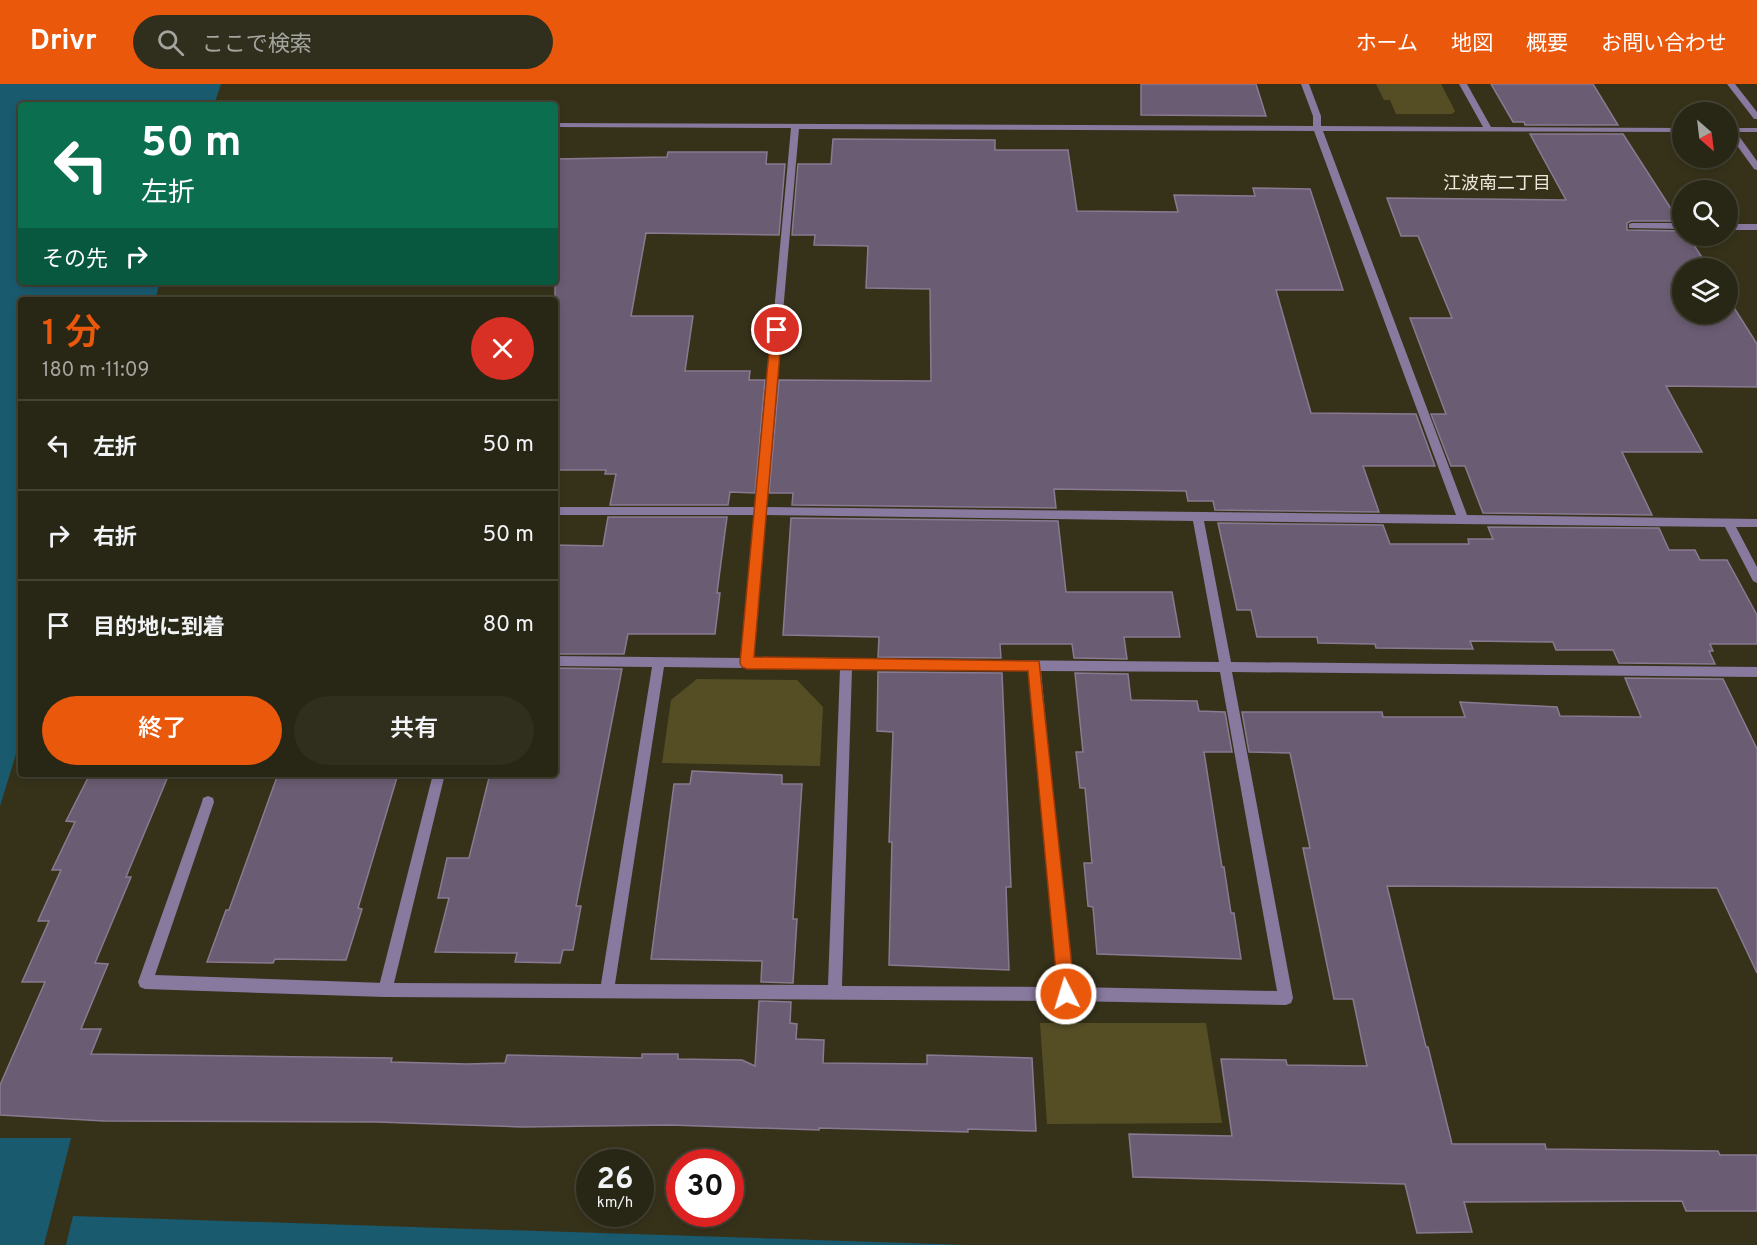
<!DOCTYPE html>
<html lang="ja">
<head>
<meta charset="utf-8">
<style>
  body { margin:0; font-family:Overpass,"Noto Sans JP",sans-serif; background:#302e1d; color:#f1f3f6; height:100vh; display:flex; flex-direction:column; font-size:22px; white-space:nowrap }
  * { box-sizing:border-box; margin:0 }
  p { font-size:20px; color:#a5a5a0 }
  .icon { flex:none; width:33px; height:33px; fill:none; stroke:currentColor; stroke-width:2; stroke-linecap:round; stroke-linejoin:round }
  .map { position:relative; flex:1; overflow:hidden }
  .details { position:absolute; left:18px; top:213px; width:540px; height:480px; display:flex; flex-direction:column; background:#282614; border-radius:6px; box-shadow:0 3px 9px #0003,0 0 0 2px #444334 }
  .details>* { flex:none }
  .hud { position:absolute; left:18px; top:18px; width:540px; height:183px; border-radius:6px; box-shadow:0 3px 9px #0003,0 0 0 2px #444334; background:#0b6e4f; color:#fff; overflow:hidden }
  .needle { width:39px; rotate:152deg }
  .controls { position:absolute; left:1672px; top:18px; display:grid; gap:12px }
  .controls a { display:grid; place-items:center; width:66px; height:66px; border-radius:50%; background:#282614; box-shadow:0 3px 9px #0003,0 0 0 2px #444334; font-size:30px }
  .speed { position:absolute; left:576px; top:1065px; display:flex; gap:12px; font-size:30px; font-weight:700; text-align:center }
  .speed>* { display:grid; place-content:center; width:78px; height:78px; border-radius:50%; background:#282614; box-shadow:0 3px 9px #0003,0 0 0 2px #444334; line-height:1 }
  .speed small { font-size:15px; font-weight:400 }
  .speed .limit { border:9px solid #d22; background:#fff; color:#111 }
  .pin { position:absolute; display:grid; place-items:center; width:51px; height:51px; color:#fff; margin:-26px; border:3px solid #fff; border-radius:50%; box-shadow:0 2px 6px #0007 }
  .me { position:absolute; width:66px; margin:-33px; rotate:355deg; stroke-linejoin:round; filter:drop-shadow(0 0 4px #0008) }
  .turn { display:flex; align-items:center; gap:21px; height:126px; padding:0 24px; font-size:27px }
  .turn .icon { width:78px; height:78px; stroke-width:2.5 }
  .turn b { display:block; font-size:42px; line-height:51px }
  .then { display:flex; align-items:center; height:57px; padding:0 24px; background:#0003; gap:12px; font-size:22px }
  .round { display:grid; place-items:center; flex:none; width:63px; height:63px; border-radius:32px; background:#302e1d }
  .headline { display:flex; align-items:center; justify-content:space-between; height:102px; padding:0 24px }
  h1 { font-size:36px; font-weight:600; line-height:45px; color:#ea580c }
  .button { display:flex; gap:12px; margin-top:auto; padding:12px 24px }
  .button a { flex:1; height:69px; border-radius:36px; background:#ea580c; color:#fff; font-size:24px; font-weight:600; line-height:69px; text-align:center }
  .button a+a { background:#302e1d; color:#f1f3f6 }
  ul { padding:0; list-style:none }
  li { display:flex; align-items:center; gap:18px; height:90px; padding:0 24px; border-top:2px solid #444334 }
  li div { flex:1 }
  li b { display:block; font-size:22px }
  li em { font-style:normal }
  header { display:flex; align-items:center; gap:36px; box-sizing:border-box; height:84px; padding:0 30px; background:#ea580c; color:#fff }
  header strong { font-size:28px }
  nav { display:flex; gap:33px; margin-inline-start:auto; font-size:21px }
  .search { width:420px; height:54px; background:#302e1d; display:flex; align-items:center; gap:15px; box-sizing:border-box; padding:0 21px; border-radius:33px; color:#a5a5a0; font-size:22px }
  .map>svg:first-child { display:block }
  .green { fill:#554e25 }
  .water { fill:#1a5a6f }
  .building { fill:#6a5c72; stroke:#897a91; stroke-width:1.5 }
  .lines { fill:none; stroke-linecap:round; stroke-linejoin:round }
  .service { fill:#88799f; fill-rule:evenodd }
  .minor { fill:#88799f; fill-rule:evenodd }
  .route { fill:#ea580c; stroke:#983908; stroke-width:1.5 }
  .labels { text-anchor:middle; stroke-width:4.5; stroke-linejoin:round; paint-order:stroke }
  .far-neighbourhood-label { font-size:18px; fill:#ebe8da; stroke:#36321a }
</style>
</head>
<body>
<header>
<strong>Drivr</strong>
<div class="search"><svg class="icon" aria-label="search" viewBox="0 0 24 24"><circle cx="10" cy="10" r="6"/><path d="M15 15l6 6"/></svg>ここで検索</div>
<nav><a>ホーム</a><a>地図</a><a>概要</a><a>お問い合わせ</a></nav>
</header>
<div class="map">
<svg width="1757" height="1161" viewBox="0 0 1757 1161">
  <rect width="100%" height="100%" fill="#36321a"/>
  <g class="green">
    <polygon points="1376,0 1441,0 1455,27 1452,30 1396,30 1390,16 1384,16"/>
    <polygon points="697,595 797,596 823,623 820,682 662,679 671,616"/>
    <polygon points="1040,939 1206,939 1222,1039 1047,1040"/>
  </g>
  <g class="water">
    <polygon points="0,0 221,0 214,21 21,21 21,198 160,198 155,216 21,216 21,654 0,722"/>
    <polygon points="0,1054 71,1054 44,1161 0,1161"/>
    <polygon points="73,1132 969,1161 66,1161"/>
  </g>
  <g class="building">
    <polygon points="1141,0 1256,0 1266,32 1141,31"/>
    <polygon points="1491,0 1593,0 1618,41 1525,41 1524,38 1513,38"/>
    <polygon points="1530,50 1623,50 1679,137 1631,137 1627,139 1627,146 1683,147 1683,152 1688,152 1709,184 1683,184 1683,230 1728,230 1728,214 1757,260 1757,303 1666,302 1702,368 1622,368 1652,431 1483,429 1465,382 1451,382 1431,330 1446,330 1410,234 1452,234 1418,152 1401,152 1387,114 1566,116"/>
    <polygon points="833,55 995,56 995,66 1068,66 1077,127 1178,128 1174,111 1255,112 1253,104 1310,105 1343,206 1276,206 1311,329 1416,330 1435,382 1363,382 1379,428 1215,426 1213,417 1188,417 1186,407 1054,405 1056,424 792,421 793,409 769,409 779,296 931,297 930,205 866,204 868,162 814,161 815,151 792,151 798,80 831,80"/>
    <polygon points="668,68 767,68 766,80 785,80 779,151 646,149 631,232 693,232 685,287 750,287 749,296 765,296 755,409 730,408 728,421 610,421 616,390 605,390 606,386 555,386 555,75 667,73"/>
    <polygon points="608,433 727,433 717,509 720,509 715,550 628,550 624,570 555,570 555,461 603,462"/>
    <polygon points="791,434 1058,437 1066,508 1172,508 1180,553 1124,553 1127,575 1074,574 1072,560 1000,560 1001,574 878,573 879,553 783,551"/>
    <polygon points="1218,439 1383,441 1390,460 1469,460 1468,455 1493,455 1488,443 1659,444 1669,466 1695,466 1700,476 1727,476 1757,531 1757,560 1710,560 1713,567 1709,567 1715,580 1619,579 1613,566 1556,566 1553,558 1470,557 1473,565 1376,564 1375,560 1318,559 1317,553 1257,553 1251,526 1237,526"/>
    <polygon points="555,584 622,585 576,822 581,822 573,866 563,866 560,879 515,878 517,869 435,868 449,814 438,814 447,774 469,774 490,690 555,690"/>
    <polygon points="878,588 1002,589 1011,803 1006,803 1009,886 889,881 892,758 889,758 893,648 877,647"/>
    <polygon points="1075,589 1128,590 1131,616 1197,617 1199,627 1225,628 1232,668 1204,668 1222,783 1224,783 1231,829 1234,829 1241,875 1097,870 1093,823 1088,822 1084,779 1092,779 1085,704 1080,704 1076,668 1083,668"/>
    <polygon points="1625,594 1723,595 1757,665 1757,889 1717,804 1387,802 1426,963 1428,963 1452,1060 1545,1060 1546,1065 1718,1067 1720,1071 1757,1071 1757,1127 1686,1127 1682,1117 1464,1118 1472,1148 1417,1149 1405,1100 1133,1093 1129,1050 1232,1052 1221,975 1286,976 1287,981 1367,982 1353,915 1334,915 1303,764 1310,764 1290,669 1249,668 1242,628 1382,628 1383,633 1465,633 1460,618 1557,623 1560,632 1641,633"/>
    <polygon points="692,687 782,691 782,700 802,700 793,835 797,835 793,899 761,898 762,877 651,875 674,700 690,700"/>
    <polygon points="90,690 169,690 126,793 131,793 95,879 108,880 81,945 101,945 91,970 392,974 391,978 467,980 505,979 507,971 642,974 642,970 678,970 678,975 742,976 755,982 759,917 791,918 790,939 797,940 796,955 824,956 823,979 927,980 927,971 1032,974 1036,1047 968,1045 968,1048 819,1044 819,1046 670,1041 522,1043 376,1038 104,1037 0,1031 0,1001 45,898 22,898 49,837 38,837 61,786 52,786 75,738 66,737"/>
    <polygon points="278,690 398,690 358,824 362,825 346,876 275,875 273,879 207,878 226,826 229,826"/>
  </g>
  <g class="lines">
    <g class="service">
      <polygon points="1632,139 1683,139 1683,145 1629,144 1629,140"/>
      <rect x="1728" y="140" width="29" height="6"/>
      <polygon points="208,712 213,714 214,718 155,891 385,899 390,901 392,906 390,911 385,913 145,905 140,903 138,898 202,718 203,714"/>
    </g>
    <g class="minor">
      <path d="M1301,0h8l12,32v10l162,1 -24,-43h8l24,43 192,1v4l-360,-1 144,384 290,4v8h-21l21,40v16l-4,-2 -28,-54 -521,-6 27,141 526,5v10l-525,-5 61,326 -2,5 -5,2 -220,-4 -681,-4 -5,-2 -2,-5 55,-216h12l-51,209 207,1 51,-317 -97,-1v-10l187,2 13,-143h-200v-8h201l35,-379 -236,-1v-4l758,3v-10zM799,45l515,2 142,384 -690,-8zM766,431l427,6 26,141 -466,-4zM664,583l176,2 -12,316 -213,-1zM852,585l177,2 29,316 -216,-1zM1041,587l179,1 57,319 -205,-4z"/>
      <polygon points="1727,0 1735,0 1757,28 1757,35 1754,35"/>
      <polygon points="1728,44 1757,44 1757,48 1736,48 1757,77 1757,86 1754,85 1728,49"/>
    </g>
  </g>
  <polygon class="route" points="777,243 782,246 754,573 1039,577 1075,910 1072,916 1066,918 1061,916 1058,910 1028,587 747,585 742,583 740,579 771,246"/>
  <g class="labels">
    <g class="far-neighbourhood-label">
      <text x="1497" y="105">江波南二丁目</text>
    </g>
  </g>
</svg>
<div class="controls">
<a><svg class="needle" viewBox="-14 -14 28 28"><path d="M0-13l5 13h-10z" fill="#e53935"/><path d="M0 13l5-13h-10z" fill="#a5a5a0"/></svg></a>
<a><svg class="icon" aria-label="search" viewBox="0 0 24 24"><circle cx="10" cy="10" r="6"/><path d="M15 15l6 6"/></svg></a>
<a><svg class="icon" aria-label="layers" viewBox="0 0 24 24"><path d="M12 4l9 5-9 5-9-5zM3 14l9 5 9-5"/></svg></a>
</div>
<div class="speed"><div>26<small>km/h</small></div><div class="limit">30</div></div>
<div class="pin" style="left:777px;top:246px;background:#d93025"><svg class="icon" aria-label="arrive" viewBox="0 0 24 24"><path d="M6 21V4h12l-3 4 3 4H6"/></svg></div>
<svg class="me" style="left:1066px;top:910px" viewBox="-20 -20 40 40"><circle r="17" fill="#ea580c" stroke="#fff" stroke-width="3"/><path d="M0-11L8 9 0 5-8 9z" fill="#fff"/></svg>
<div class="hud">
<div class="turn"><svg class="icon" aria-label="left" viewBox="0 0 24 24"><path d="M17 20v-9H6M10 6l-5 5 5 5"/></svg><div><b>50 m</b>左折</div></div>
<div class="then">その先<svg class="icon" aria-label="right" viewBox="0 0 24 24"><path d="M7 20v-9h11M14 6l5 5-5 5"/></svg></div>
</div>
<section class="details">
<div class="headline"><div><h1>1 分</h1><p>180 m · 11:09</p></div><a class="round" style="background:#d93025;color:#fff"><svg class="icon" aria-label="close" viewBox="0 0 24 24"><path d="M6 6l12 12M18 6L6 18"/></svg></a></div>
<ul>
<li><svg class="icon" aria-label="left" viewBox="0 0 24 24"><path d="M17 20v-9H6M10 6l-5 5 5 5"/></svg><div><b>左折</b></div><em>50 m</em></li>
<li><svg class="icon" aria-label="right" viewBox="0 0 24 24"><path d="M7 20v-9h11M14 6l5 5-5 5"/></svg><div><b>右折</b></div><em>50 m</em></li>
<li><svg class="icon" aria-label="arrive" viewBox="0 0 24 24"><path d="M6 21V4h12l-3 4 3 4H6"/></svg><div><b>目的地に到着</b></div><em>80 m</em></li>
</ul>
<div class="button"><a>終了</a><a>共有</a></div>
</section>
</div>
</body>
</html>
